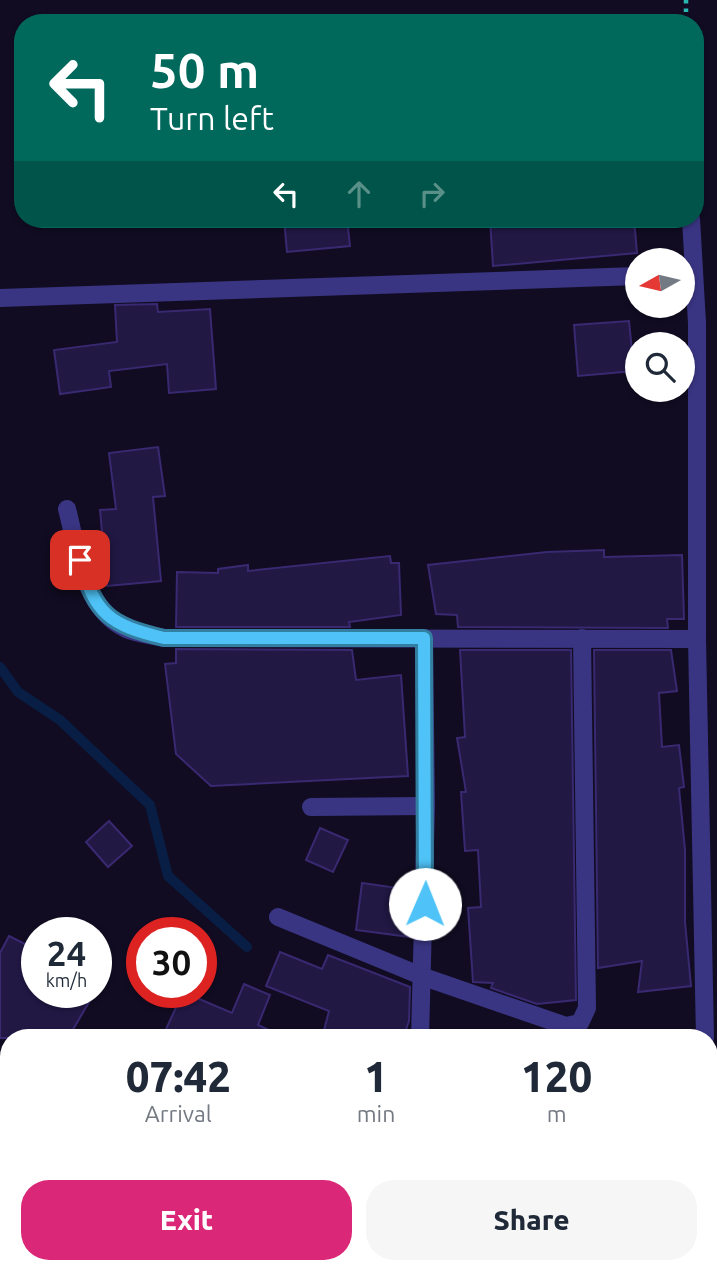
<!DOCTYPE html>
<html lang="en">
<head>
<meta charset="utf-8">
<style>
  body { margin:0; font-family:Ubuntu,sans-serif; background:#f6f6f7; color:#1f2937; height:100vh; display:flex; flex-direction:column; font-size:26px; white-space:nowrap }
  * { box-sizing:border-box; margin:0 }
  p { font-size:23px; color:#747a83 }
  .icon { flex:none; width:38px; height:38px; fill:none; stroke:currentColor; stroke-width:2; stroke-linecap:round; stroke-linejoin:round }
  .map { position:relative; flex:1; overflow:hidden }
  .side { position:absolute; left:0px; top:1029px; width:718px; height:245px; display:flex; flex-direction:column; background:#fff; border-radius:28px 28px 0 0; box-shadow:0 2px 5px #0004 }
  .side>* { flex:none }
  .banner { position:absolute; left:14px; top:14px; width:690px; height:214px; border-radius:28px; box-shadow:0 2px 5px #0004; background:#00695c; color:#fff; overflow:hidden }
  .needle { width:46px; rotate:262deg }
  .controls { position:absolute; left:625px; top:248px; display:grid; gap:14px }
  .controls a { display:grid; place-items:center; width:70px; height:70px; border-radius:50%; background:#fff; box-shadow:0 2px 5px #0004; font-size:35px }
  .speed { position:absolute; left:21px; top:917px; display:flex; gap:14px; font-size:35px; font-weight:700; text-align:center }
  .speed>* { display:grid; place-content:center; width:91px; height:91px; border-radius:50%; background:#fff; box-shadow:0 2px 5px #0004; line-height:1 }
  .speed small { font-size:18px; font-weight:400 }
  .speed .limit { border:10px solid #d22; background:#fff; color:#111 }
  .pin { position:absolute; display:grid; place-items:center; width:60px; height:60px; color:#fff; margin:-30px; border-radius:14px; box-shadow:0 4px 10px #0006 }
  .me { position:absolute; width:77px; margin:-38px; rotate:1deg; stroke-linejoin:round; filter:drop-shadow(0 0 5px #0008) }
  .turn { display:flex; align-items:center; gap:24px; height:147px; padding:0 21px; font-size:32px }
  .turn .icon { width:91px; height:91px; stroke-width:2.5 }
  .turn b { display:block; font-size:49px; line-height:60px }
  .lanes { display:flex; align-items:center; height:66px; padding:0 21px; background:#0003; justify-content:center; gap:35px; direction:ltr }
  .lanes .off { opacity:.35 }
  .eta { display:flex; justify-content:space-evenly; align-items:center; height:119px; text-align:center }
  .eta b { font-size:42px; font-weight:800; line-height:49px }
  .primary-button { display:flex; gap:14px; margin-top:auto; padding:14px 21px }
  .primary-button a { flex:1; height:80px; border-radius:28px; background:#db2777; color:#fff; font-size:28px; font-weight:800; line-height:80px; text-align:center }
  .primary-button a+a { background:#f6f6f7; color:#1f2937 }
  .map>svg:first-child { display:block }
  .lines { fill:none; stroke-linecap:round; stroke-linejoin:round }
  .stream { stroke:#091e44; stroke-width:10 }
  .building { fill:#211844; stroke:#382971; stroke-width:2 }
  .path { stroke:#29b7b2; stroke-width:4.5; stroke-dasharray:3.5 5; stroke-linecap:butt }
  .minor { stroke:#3a3583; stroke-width:18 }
  .major { stroke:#c354ff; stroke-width:18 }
  .route-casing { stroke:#337fa1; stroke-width:18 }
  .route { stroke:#4fc3f7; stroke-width:12 }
</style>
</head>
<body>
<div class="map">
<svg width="717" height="1274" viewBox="0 0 717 1274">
  <rect width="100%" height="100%" fill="#110c22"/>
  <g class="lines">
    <polyline class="stream" points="0,667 18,692 60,720 150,805 168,876 247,947"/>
  </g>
  <g class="building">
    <polygon points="284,219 347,219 350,246 287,252"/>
    <polygon points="490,219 558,219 558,223 634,219 637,253 493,266"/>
    <polygon points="157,304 158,312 210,309 216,389 169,393 167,364 109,371 111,387 60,394 54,350 117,342 115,305"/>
    <polygon points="629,321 634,371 578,376 574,325"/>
    <polygon points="158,447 165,496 153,497 161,581 107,586 100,510 116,509 109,453"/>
    <polygon points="604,550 604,557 682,555 684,619 667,619 668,628 458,627 457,615 436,614 428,565 547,552"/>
    <polygon points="390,556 391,563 399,563 401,615 349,622 350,627 176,627 177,572 218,573 218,569 248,565 248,571"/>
    <polygon points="176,649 352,650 356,680 401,675 408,776 211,786 176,754 165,664 176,663"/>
    <polygon points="460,650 571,650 576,1000 537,1004 491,988 493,983 473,982 468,908 481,907 478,850 465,851 461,792 466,792 457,738 465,737"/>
    <polygon points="594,650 671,650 677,691 659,693 662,747 679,745 684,787 679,788 685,850 685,922 691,986 638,992 642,961 598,968"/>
    <polygon points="109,821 132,846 108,867 86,842"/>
    <polygon points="320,828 348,840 333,872 306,860"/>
    <polygon points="362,883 412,890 410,937 356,930"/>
    <polygon points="9,936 37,950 37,992 95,992 68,1038 0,1038 0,953"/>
    <polygon points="280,952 322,969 328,955 410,987 409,1021 403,1038 322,1038 329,1011 266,986"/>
    <polygon points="244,984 270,995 258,1025 286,1038 162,1038 183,992 232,1013"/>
  </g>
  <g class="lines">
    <polyline class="path" points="686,0 686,23"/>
    <g class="minor">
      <polyline points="691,219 697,323 697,639 705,1038"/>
      <polyline points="0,298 637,276"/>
      <path d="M67,509c11,42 16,99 59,120 11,5 26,6 38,9l533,1"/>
      <polyline points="311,807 426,806"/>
      <polyline points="278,917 424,977 566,1026 580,1023 587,1008 582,638"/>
      <polyline points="420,1038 426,806 424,638"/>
      <polyline points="709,1215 710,1274"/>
    </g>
    <g class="major">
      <polyline points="0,1085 9,1088"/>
      <polyline points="531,1265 556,1274"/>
    </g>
  </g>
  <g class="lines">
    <defs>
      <path id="route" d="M80,560c15,55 30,65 84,78h260l1,266"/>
    </defs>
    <use href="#route" class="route-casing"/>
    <use href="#route" class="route"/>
  </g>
</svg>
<div class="controls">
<a><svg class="needle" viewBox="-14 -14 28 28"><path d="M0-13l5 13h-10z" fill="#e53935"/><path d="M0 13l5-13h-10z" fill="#747a83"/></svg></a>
<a><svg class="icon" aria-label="search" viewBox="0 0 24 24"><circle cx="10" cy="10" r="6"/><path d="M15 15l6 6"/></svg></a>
</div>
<div class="speed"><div>24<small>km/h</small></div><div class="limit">30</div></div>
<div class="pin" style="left:80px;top:560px;background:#d93025"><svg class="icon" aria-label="arrive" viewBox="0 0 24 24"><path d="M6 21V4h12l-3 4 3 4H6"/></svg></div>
<svg class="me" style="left:425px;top:904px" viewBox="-20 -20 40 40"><circle r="19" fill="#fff"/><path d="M0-13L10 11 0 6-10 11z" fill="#4fc3f7"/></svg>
<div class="banner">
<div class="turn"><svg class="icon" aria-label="left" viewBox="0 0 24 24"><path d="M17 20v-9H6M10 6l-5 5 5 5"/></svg><div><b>50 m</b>Turn left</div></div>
<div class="lanes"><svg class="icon" aria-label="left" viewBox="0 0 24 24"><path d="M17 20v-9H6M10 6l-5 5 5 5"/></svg><svg class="icon off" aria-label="ahead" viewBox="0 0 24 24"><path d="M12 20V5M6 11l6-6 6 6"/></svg><svg class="icon off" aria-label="right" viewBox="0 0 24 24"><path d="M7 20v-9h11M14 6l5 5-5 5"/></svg></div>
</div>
<section class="side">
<div class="eta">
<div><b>07:42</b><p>Arrival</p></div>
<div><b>1</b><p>min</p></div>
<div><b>120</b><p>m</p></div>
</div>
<div class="primary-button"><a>Exit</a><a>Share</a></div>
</section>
</div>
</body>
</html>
